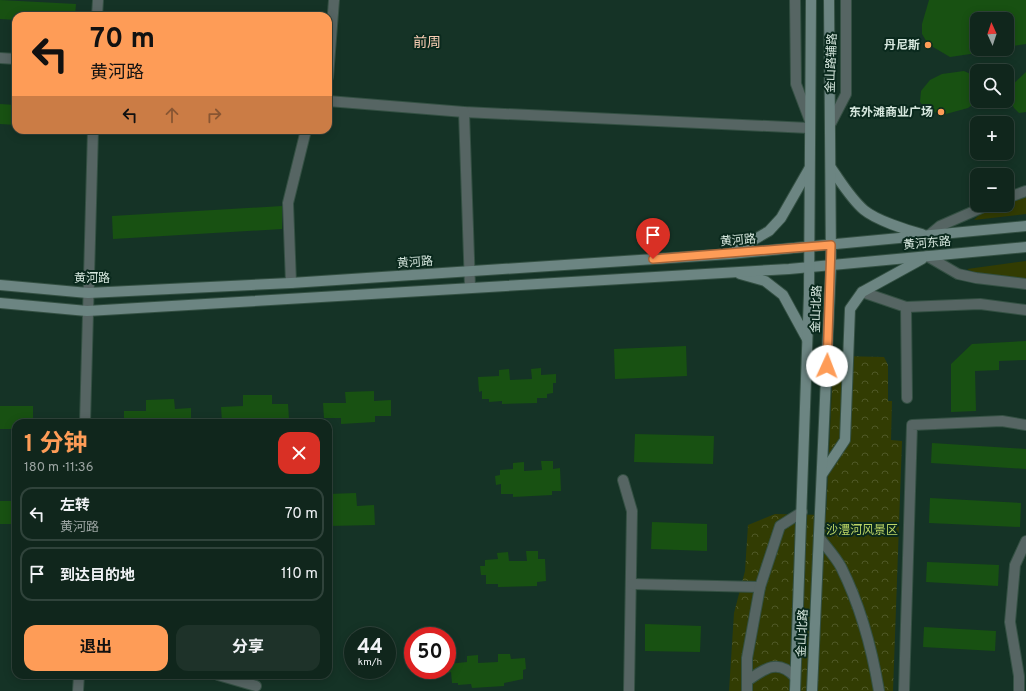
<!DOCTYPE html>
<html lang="zh">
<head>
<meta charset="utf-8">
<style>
  body { margin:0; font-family:Overpass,"Noto Sans SC",sans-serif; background:#1e3229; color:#f1f3f6; height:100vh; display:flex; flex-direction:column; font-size:15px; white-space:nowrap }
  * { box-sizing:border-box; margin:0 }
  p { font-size:13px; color:#9ca5a3 }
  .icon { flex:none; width:22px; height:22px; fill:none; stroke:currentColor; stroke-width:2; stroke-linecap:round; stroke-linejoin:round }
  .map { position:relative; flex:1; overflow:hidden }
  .drawer { position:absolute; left:12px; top:419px; width:320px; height:260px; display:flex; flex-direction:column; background:#10261c; border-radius:12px; box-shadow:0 2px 10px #0003,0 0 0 1px #30433b }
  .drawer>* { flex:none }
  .guide { position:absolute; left:12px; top:12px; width:320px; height:122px; border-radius:12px; box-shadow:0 2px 10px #0003,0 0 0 1px #30433b; background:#fe9c57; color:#111; overflow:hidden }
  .needle { width:26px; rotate:357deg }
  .fabs { position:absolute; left:970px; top:12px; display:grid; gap:8px }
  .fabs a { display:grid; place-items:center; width:44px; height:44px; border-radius:8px; background:#10261c; box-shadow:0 2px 10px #0003,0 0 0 1px #30433b; font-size:20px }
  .speed { position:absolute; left:344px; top:627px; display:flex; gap:8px; font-size:20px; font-weight:700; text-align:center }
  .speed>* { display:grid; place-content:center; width:52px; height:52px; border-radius:50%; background:#10261c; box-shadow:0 2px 10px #0003,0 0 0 1px #30433b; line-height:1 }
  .speed small { font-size:10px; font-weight:400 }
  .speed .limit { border:6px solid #d22; background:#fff; color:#111 }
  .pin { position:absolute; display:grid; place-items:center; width:34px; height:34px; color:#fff; margin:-41px -17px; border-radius:50% 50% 50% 0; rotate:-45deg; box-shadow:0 0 4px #0007 }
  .pin .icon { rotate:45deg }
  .me { position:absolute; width:44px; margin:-22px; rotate:2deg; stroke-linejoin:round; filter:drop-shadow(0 0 3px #0008) }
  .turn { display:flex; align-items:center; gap:14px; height:84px; padding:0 12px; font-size:18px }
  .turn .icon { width:52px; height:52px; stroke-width:2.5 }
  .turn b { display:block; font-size:28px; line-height:34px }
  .lanes { display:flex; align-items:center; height:38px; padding:0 12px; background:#0003; justify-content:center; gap:20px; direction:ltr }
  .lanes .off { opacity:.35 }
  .round { display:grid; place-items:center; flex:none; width:42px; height:42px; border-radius:12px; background:#1e3229 }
  .summary { display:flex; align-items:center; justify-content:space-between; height:68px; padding:0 12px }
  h1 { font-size:24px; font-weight:700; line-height:30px; color:#fe9c57 }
  .button { display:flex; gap:8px; margin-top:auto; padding:8px 12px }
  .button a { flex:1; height:46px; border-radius:12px; background:#fe9c57; color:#111; font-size:16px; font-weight:700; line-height:46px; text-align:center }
  .button a+a { background:#1e3229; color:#f1f3f6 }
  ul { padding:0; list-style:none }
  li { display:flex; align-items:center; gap:12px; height:54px; margin:0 8px 6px; padding:0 4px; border:2px solid #30433b; border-radius:12px }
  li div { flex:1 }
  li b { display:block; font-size:15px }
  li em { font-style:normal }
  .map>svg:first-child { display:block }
  .green { fill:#323c03 }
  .park { fill:url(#park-crowns) }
  .building { fill:#185112 }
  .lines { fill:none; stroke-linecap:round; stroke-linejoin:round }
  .street-casing { stroke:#345043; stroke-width:12 }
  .secondary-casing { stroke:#345043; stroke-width:12 }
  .street { stroke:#566563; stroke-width:10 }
  .secondary { stroke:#6c8582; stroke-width:10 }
  .route-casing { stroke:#a56539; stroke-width:10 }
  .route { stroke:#fe9c57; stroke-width:7 }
  .poi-dot { fill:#fe9c57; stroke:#0a291d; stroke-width:1.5 }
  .labels { text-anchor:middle; stroke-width:4; stroke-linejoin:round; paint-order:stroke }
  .poi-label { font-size:12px; font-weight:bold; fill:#d6e7de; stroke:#0a291d; text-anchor:end }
  .street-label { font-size:12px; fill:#d6e7de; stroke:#0a291d }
  .park-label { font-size:12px; fill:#bcd565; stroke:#0a291d }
  .quarter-label { font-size:14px; fill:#f8cdb3; stroke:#0a291d }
</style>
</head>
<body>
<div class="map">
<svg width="1026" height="691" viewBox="0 0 1026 691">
  <defs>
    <pattern id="park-crowns" width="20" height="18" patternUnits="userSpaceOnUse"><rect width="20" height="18" fill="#323c03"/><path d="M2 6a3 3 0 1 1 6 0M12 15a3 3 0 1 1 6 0" fill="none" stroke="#4f5827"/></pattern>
  </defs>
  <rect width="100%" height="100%" fill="#153326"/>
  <g class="green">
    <polygon points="1026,197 1026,214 974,220 980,214"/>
    <polygon points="1026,261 1026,279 973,272 967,269"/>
  </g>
  <polygon class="park" points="840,356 884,357 888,365 888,401 892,401 891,440 902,441 893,691 729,691 734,613 745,571 748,525 775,514 826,515 833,366"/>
  <g class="building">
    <polygon points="0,0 76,4 75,16 16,16 16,20 0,19"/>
    <polygon points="929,0 1026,0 1026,44 1007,47 1007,19 977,19 977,53 950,57 928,44 922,34 922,24"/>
    <polygon points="964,71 977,77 977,101 968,108 946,114 928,111 920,102 921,91 930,80 942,74"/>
    <polygon points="1026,72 1026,112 1019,113 1014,108 1009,98 1012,85"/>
    <polygon points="0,104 16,105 16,125 0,124"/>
    <polygon points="282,206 282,229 113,239 112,216"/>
    <polygon points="1026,341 1026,360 999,361 999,370 975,371 976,411 951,412 951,364 972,344"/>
    <polygon points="686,346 687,376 615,379 614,349"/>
    <polygon points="541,368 541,375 556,374 556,383 553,383 553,393 547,394 547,398 537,398 537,403 502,404 502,401 489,402 489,399 482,399 482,391 479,392 478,377 499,376 499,370 509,369 510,380 532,379 531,369"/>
    <polygon points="374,391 374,401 391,400 391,416 375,416 375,422 341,424 341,418 324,418 323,403 346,403 345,392"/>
    <polygon points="243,395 272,395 272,404 288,404 289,419 273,420 273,423 222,422 221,407 243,406"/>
    <polygon points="174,399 175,409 191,408 191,423 124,423 124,411 146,411 146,400"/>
    <polygon points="0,406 33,406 33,423 16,423 16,429 0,429"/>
    <polygon points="635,434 714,436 713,464 634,462"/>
    <polygon points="932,443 1026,449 1026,469 931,463"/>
    <polygon points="541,461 553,461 553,469 560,468 561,491 552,491 552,495 513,497 513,494 501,494 501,484 496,485 495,476 500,475 500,470 513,469 513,463 524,462 524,471 542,470"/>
    <polygon points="356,493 357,506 374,505 375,525 328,526 328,494"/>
    <polygon points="930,498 1021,503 1020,527 929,523"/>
    <rect x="0" y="501" width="16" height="23"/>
    <polygon points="652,522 707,524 707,551 651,549"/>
    <polygon points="526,551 538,551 538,559 545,559 546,581 537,582 537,586 498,587 498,584 486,584 486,575 481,575 480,566 485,566 485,560 498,559 497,553 508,552 509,561 527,561"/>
    <polygon points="927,562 999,565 998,586 926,582"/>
    <polygon points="645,624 701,626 700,652 645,651"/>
    <polygon points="924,627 996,631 995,651 923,647"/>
    <polygon points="498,654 510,654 511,659 525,658 526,669 523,670 523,679 504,683 504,686 472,688 471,684 458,685 458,683 452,683 451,672 448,673 448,664 467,662 467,656 478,655 478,663 498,662"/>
  </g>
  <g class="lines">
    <defs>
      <g id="street">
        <polyline points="795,0 796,84 810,121"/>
        <polyline points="97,16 98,0"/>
        <polyline points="0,58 16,59"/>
        <polyline points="328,77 334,0"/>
        <polyline points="328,101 464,112 809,128"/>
        <polyline points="464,112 470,287"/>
        <polyline points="831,123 846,94 846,0"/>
        <polyline points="1007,198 1026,191"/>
        <polyline points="928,236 940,226 988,205"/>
        <polyline points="927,256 958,274 976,278 1026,284"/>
        <polyline points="291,283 288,203 306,130"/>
        <polyline points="862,292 906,307 980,304 1026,310"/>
        <polyline points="906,307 907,398"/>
        <polyline points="85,423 93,130"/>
        <polyline points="623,480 632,511 629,691"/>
        <path d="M819,537c7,10 16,19 22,30 19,38 31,82 38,124"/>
        <polyline points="632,584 760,587"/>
        <polyline points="218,675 256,686"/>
        <path d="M747,681c17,-12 31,-23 48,-4"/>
        <polyline points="78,691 79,675"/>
        <polyline points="747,691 747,658 760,587 780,526 802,512"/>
        <polyline points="904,691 912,425 1002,421 1026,425"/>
        <polyline points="1019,691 1019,676 1010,622 1015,565 1026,541"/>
      </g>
      <g id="secondary">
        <path d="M831,168c10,14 20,31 33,42 12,10 42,20 58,24"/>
        <polyline points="733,252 769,231 781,218 809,169"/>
        <polyline points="740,274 765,281 783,295 807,339"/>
        <polyline points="0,285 88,293 291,283 730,254 1026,226"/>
        <polyline points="0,303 87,311 789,269 1026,247"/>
        <polyline points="823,473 845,440 850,309 862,292 922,259"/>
        <polyline points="795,691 809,294 811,0"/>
        <polyline points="812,691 831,265 829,0"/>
      </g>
    </defs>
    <use href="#street" class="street-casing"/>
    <use href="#secondary" class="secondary-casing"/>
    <use href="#street" class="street"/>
    <use href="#secondary" class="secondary"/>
  </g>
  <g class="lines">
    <defs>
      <polyline id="route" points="653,259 831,245 827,366"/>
    </defs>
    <use href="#route" class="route-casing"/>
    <use href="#route" class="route"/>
  </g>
  <g class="poi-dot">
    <circle cx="928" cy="45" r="4"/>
    <circle cx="941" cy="112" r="4"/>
  </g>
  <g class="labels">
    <g class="poi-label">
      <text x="920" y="49">丹尼斯</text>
      <text x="933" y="116">东外滩商业广场</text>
    </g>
    <g class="street-label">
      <text transform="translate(831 63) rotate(-88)" y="4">金山路辅路</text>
      <text transform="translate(738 240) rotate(-5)" y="4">黄河路</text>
      <text transform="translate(927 243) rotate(-5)" y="4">黄河东路</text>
      <text transform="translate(415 262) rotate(-4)" y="4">黄河路</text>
      <text x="92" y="282">黄河路</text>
      <text transform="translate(816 309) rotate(-88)" y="4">金山北路</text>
      <text transform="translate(802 633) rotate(-87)" y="4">金山北路</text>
    </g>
    <g class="park-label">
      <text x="862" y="534">沙澧河风景区</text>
    </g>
    <g class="quarter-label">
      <text x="427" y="47">前周</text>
    </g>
  </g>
</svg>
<div class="fabs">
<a><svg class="needle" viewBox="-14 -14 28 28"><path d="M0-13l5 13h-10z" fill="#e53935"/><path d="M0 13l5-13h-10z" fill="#9ca5a3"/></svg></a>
<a><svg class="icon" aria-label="search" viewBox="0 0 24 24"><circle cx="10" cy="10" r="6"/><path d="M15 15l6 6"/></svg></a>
<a>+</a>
<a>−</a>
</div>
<div class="speed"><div>44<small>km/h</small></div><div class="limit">50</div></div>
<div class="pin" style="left:653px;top:259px;background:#d93025"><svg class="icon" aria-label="arrive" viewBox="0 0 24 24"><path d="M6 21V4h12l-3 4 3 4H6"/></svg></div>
<svg class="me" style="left:827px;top:366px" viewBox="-20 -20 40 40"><circle r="19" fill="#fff"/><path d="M0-13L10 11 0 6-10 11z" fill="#fe9c57"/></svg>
<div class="guide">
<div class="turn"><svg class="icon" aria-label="left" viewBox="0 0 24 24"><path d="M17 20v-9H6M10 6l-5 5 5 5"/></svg><div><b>70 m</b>黄河路</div></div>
<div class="lanes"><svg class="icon" aria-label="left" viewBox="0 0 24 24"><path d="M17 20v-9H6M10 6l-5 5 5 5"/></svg><svg class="icon off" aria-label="ahead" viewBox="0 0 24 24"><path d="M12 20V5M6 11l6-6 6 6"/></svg><svg class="icon off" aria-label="right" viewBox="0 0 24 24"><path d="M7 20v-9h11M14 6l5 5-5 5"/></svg></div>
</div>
<section class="drawer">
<div class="summary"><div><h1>1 分钟</h1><p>180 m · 11:36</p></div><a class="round" style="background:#d93025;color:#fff"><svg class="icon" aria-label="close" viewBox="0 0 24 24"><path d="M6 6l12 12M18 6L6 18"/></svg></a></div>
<ul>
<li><svg class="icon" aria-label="left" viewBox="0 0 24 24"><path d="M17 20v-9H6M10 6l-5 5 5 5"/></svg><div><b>左转</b><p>黄河路</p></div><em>70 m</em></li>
<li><svg class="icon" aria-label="arrive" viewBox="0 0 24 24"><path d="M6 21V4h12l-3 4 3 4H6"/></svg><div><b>到达目的地</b></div><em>110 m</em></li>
</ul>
<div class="button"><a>退出</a><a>分享</a></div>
</section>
</div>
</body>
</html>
